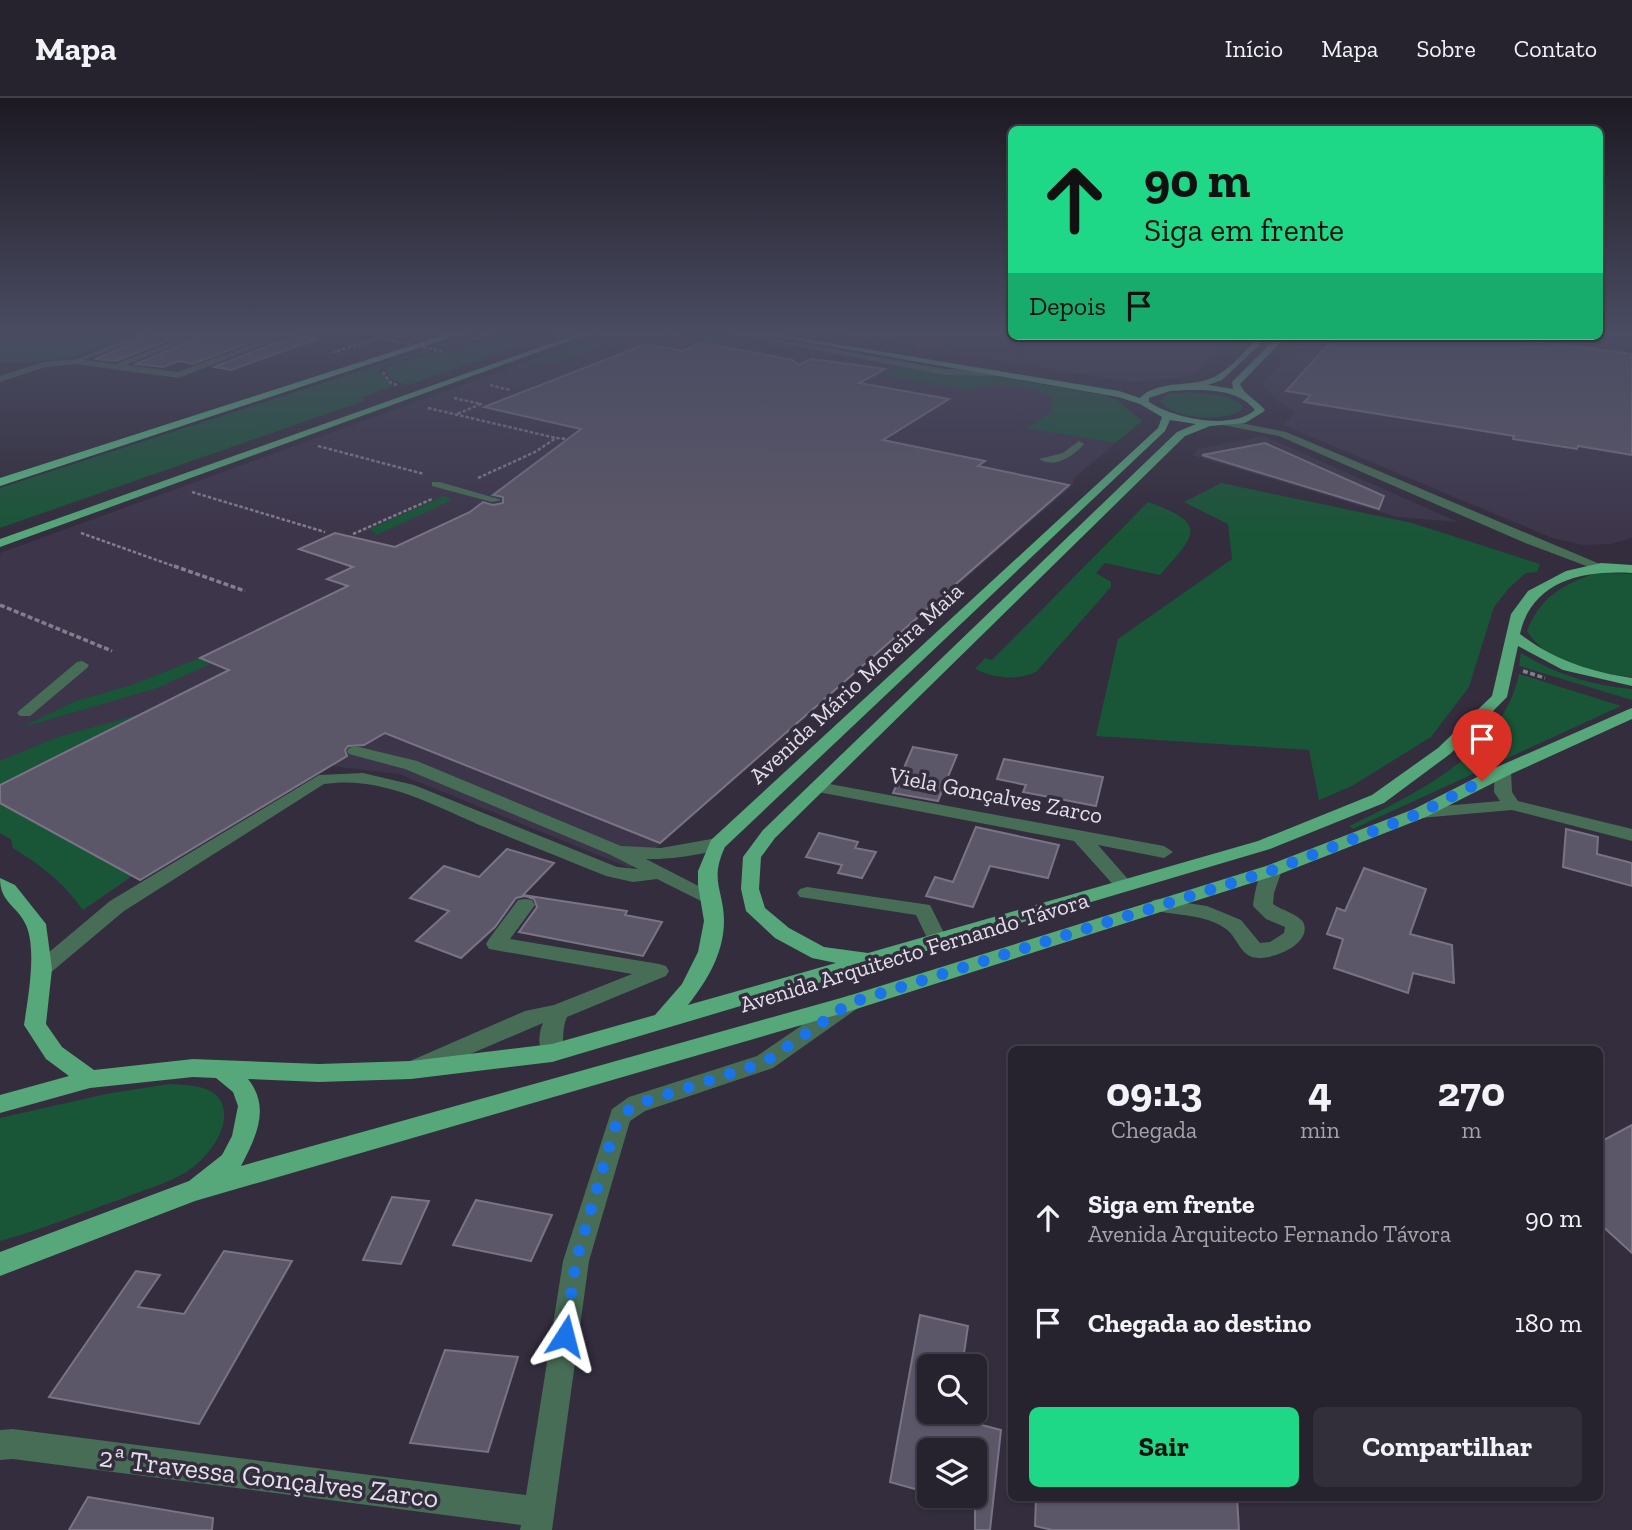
<!DOCTYPE html>
<html lang="pt">
<head>
<meta charset="utf-8">
<style>
  body { margin:0; font-family:"Zilla Slab",serif; background:#322f3a; color:#f1f3f6; height:100vh; display:flex; flex-direction:column; font-size:26px; white-space:nowrap }
  * { box-sizing:border-box; margin:0 }
  p { font-size:23px; color:#a4a4aa }
  .icon { flex:none; width:38px; height:38px; fill:none; stroke:currentColor; stroke-width:2; stroke-linecap:round; stroke-linejoin:round }
  .map { position:relative; flex:1; overflow:hidden }
  .sheet { position:absolute; left:1008px; top:948px; width:595px; height:455px; display:flex; flex-direction:column; background:#26222e; border-radius:10px; box-shadow:0 2px 5px #0004,0 0 0 2px #423f4a }
  .sheet>* { flex:none }
  .top-card { position:absolute; left:1008px; top:28px; width:595px; height:214px; border-radius:10px; box-shadow:0 2px 5px #0004,0 0 0 2px #423f4a; background:#1fd887; color:#111; overflow:hidden }
  .buttons { position:absolute; left:917px; top:1256px; display:grid; gap:14px }
  .buttons a { display:grid; place-items:center; width:70px; height:70px; border-radius:10px; background:#26222e; box-shadow:0 2px 5px #0004,0 0 0 2px #423f4a; font-size:35px }
  .pin { position:absolute; display:grid; place-items:center; width:60px; height:60px; color:#fff; margin:-72px -30px; border-radius:50% 50% 50% 0; rotate:-45deg; box-shadow:0 0 7px #0007 }
  .pin .icon { rotate:45deg }
  .me { position:absolute; width:77px; margin:-38px; rotate:9deg; stroke-linejoin:round; filter:drop-shadow(0 0 5px #0008) }
  .turn { display:flex; align-items:center; gap:24px; height:147px; padding:0 21px; font-size:32px }
  .turn .icon { width:91px; height:91px; stroke-width:2.5 }
  .turn b { display:block; font-size:49px; line-height:60px }
  .then { display:flex; align-items:center; height:66px; padding:0 21px; background:#0003; gap:14px; font-size:26px }
  .eta { display:flex; justify-content:space-evenly; align-items:center; height:119px; text-align:center }
  .eta b { font-size:42px; font-weight:800; line-height:49px }
  .primary-button { display:flex; gap:14px; margin-top:auto; padding:14px 21px }
  .primary-button a { flex:1; height:80px; border-radius:10px; background:#1fd887; color:#111; font-size:28px; font-weight:800; line-height:80px; text-align:center }
  .primary-button a+a { background:#322f3a; color:#f1f3f6 }
  ul { padding:0; list-style:none }
  li { display:flex; align-items:center; gap:21px; height:105px; padding:0 21px }
  li div { flex:1 }
  li b { display:block; font-size:26px }
  li em { font-style:normal }
  header { display:flex; align-items:center; gap:42px; box-sizing:border-box; height:98px; padding:0 35px; background:#26222e; border-bottom:2px solid #423f4a }
  header strong { font-size:33px }
  nav { display:flex; gap:38px; margin-inline-start:auto; font-size:24px }
  .map>svg:first-child { display:block }
  .built { fill:#3d364b }
  .green { fill:#195637 }
  .building { fill:#5c5768; stroke:#797385; stroke-width:2 }
  .lines { fill:none; stroke-linecap:round; stroke-linejoin:round }
  .path-far1 { stroke:#837e8c; stroke-width:2.5; stroke-dasharray:3.5 2; stroke-linecap:butt }
  .path { stroke:#837e8c; stroke-width:3.5; stroke-dasharray:5 2.5; stroke-linecap:butt }
  .minor { fill:#476d56; fill-rule:evenodd }
  .major { fill:#56a779; fill-rule:evenodd }
  .highway { fill:#5abe87; fill-rule:evenodd }
  .path-bridge { stroke:#837e8c; stroke-width:2.5; stroke-dasharray:3.5 2; stroke-linecap:butt }
  .route { stroke:#1a73e8; stroke-width:12; stroke-dasharray:0 21.6 }
  .labels { text-anchor:middle; stroke-width:7; stroke-linejoin:round; paint-order:stroke }
  .street-label { font-size:23px; fill:#e2dfe9; stroke:#332d3d }
  .near-street-label { font-size:28px; fill:#e2dfe9; stroke:#332d3d }
</style>
</head>
<body>
<header>
<strong>Mapa</strong>
<nav><a>Início</a><a>Mapa</a><a>Sobre</a><a>Contato</a></nav>
</header>
<div class="map">
<svg width="1632" height="1432" viewBox="0 0 1632 1432">
  <rect width="100%" height="100%" fill="#332d3d"/>
  <g class="built">
    <polygon points="606,235 731,235 1104,297 1117,302 1142,323 1074,380 1073,387 664,743 630,770 399,676 331,668 142,782 133,778 83,812 68,790 47,771 13,750 11,741 0,735 0,455"/>
    <polygon points="831,235 1011,235 1012,238 1238,238 1192,278 1133,284"/>
    <polygon points="1600,235 1632,235 1632,440 1610,446 1583,447 1552,440 1283,327 1296,314 1277,303 1262,285 1308,238 1600,238"/>
    <polygon points="1264,338 1458,424 1397,419 1192,357 1198,351"/>
  </g>
  <g class="green">
    <path d="M0,235h144c-55,20 -84,31 -144,29z"/>
    <polygon points="477,235 493,235 384,267 379,272 393,288 360,300 366,302 0,430 0,390"/>
    <path d="M504,235h55l-151,52c-11,-3 -20,-5 -22,-17l5,-3 47,-14 7,2z"/>
    <polygon points="661,235 723,235 746,242 732,248"/>
    <path d="M584,243l19,3c-23,9 -53,27 -78,18z"/>
    <polygon points="900,268 944,276 999,279 1104,297 1117,302 1142,323 1115,345 1028,330 1055,311 1048,310 1052,307 1051,299 1036,292 1015,288 993,288 969,293 884,277"/>
    <path d="M1190,294l38,5 14,8v4c-15,14 -71,10 -82,-8l8,-7z"/>
    <polygon points="1221,385 1412,425 1540,466 1537,474 1526,475 1509,490 1494,509 1469,589 1431,639 1352,688 1319,702 1309,652 1096,638 1118,541 1232,461 1228,426 1184,404"/>
    <polygon points="444,398 452,402 377,437 370,431"/>
    <path d="M1148,404c62,22 47,33 12,73l-55,-12 -9,10 15,9v5l-75,85c-21,9 -41,6 -61,-3l10,-11 7,2z"/>
    <path d="M1597,475l35,1v103c-38,-4 -83,-11 -105,-46 13,-34 36,-47 70,-58z"/>
    <path d="M1521,555c33,21 72,33 111,36v11l-113,-34z"/>
    <polygon points="200,560 212,565 157,590 20,630 76,603 129,588"/>
    <path d="M1519,576l102,32 -268,123 -4,-3c66,-32 153,-72 170,-152z"/>
    <polygon points="138,617 0,687 0,663 58,639"/>
    <path d="M0,706l1,-1 132,72 -50,35c-20,-28 -41,-44 -70,-62l-2,-9 -11,-6z"/>
    <path d="M169,986c21,1 53,1 55,28 2,19 -13,39 -26,51 -19,18 -53,26 -77,36 -40,14 -80,31 -121,42v-123l106,-24z"/>
  </g>
  <g class="building">
    <polygon points="157,235 187,235 116,263 95,261"/>
    <polygon points="208,235 274,235 193,266 179,263 163,269 136,266"/>
    <polygon points="293,238 317,241 231,272 214,269"/>
    <polygon points="1336,238 1493,238 1632,256 1632,357 1578,348 1577,351 1513,341 1514,338 1304,304 1311,297 1286,293"/>
    <polygon points="702,245 793,262 798,267 812,261 885,271 859,285 949,301 883,342 985,363 978,368 1069,387 660,745 385,635 364,647 348,648 345,652 347,658 140,782 0,705 0,687 229,572 200,560 348,488 327,481 353,469 299,451 335,435 395,449 470,414 483,404 493,407 503,405 503,399 493,397 581,331 484,309 646,246 682,253"/>
    <polygon points="1265,345 1384,398 1379,411 1202,357"/>
    <polygon points="913,649 957,657 938,703 893,695"/>
    <polygon points="1004,661 1103,679 1096,708 1023,694 1026,687 997,681"/>
    <polygon points="976,729 1059,747 1048,780 990,768 973,809 926,798 935,779 953,784"/>
    <polygon points="1566,731 1598,739 1597,756 1632,765 1632,788 1563,769"/>
    <polygon points="819,735 858,744 855,750 876,754 862,780 838,775 842,767 806,759"/>
    <polygon points="507,751 554,765 523,797 627,813 625,817 662,824 643,858 519,834 537,809 534,801 525,798 516,800 495,829 461,860 416,843 449,813 410,800 444,768 479,779"/>
    <polygon points="1364,770 1426,791 1410,836 1452,847 1454,885 1413,875 1408,895 1334,870 1343,841 1327,836 1337,810 1345,813"/>
    <polygon points="1632,1027 1632,1155 1600,1126 1600,1044"/>
    <polygon points="392,1099 429,1103 401,1166 363,1162"/>
    <polygon points="476,1102 552,1117 531,1163 453,1147"/>
    <polygon points="224,1153 292,1163 199,1326 49,1299 136,1173 160,1177 138,1209 184,1216"/>
    <polygon points="920,1217 968,1228 962,1269 929,1269 929,1314 975,1314 974,1325 1001,1332 990,1432 975,1432 975,1353 929,1353 929,1395 890,1384"/>
    <polygon points="445,1252 518,1259 488,1354 410,1345"/>
    <polygon points="88,1399 213,1420 212,1432 69,1432"/>
    <polygon points="1036,1400 1237,1400 1239,1432 1052,1432 1035,1428"/>
  </g>
  <g class="lines">
    <g class="path-far1">
      <polyline points="1609,235 1632,238"/>
      <polyline points="474,241 497,235"/>
      <polyline points="340,253 333,254 380,240"/>
      <polyline points="383,274 390,284 397,287"/>
      <polyline points="490,287 510,292"/>
      <polyline points="454,300 481,306 457,316"/>
      <polyline points="428,310 556,340"/>
      <polyline points="318,348 424,376"/>
      <polyline points="478,380 535,354 556,340 567,341"/>
      <polyline points="192,394 325,434"/>
      <polyline points="81,435 179,470"/>
      <polyline points="353,436 432,401"/>
    </g>
    <g class="path">
      <polyline points="174,468 245,493"/>
      <polyline points="0,507 112,553"/>
      <polyline points="1523,573 1545,580"/>
    </g>
    <g class="minor">
      <polygon points="143,235 154,235 84,262 116,266 194,235 205,235 126,267 178,274 282,235 293,235 179,280 76,266 45,269 0,284 0,278 44,264 77,261"/>
      <polygon points="728,235 744,235 945,271 998,272 1002,275 998,278 945,277"/>
      <polygon points="1226,322 1286,334 1607,469 1605,472 1597,472 1523,444 1279,338 1223,327 1221,325"/>
      <path d="M1079,343l5,3c-10,12 -30,25 -45,15l24,-6z"/>
      <polygon points="432,384 440,384 502,402 492,404 432,388"/>
      <polygon points="82,563 89,567 87,570 30,618 20,618 17,615 20,612 77,564"/>
      <path d="M355,648l62,15 204,85 40,2 56,-10 6,2 3,4c-10,11 -64,16 -80,15l70,36 3,4 -3,4 -7,2 -52,-26 -24,3 -27,-6c-39,-16 -79,-32 -119,-48 -53,-22 -104,-53 -163,-44l-200,127 -75,63 -7,2 -7,-2 -3,-5 3,-5 75,-63 209,-126 44,-2 51,12 203,82 21,2 -27,-14 -206,-86 -56,-15 -2,-3 2,-3z"/>
      <polygon points="1503,668 1511,673 1512,694 1518,703 1632,731 1632,743 1512,712 1420,720 1411,715 1420,710 1500,703 1494,694 1495,673"/>
      <polygon points="819,684 1164,748 1173,754 1164,760 1098,747 1134,788 1132,792 1118,792 1074,743 813,693 811,689"/>
      <path d="M1273,766l9,6 -8,23 -1,11c8,6 28,11 31,20 7,22 -36,38 -52,33 -12,-4 -16,-21 -26,-28 -20,-15 -49,-13 -73,-19l-3,-5 3,-5 7,-1 47,7 34,14 19,23 10,-1 14,-9 1,-6 -19,-8 -13,-13c2,-14 5,-38 20,-42z"/>
      <polygon points="807,789 930,807 948,843 945,848 931,848 916,817 800,799 797,795 800,791"/>
      <path d="M525,801l7,1 3,5 -25,34 149,25 7,2 3,5 -3,5 -99,41c-7,16 -1,31 -7,42l-8,3 -8,-3c-6,-11 -6,-25 -1,-36l-117,50 -8,3 -8,-3 -3,-6 3,-6 115,-50 29,-6 78,-31 -143,-25 -3,-5 3,-5 29,-39z"/>
      <polygon points="850,897 858,900 861,905 858,910 773,970 645,1013 630,1023 589,1163 552,1432 520,1432 521,1427 13,1361 0,1362 0,1332 13,1331 526,1397 563,1163 612,1011 629,999 757,958 842,900"/>
    </g>
    <g class="major">
      <polygon points="580,235 591,235 0,449 0,441"/>
      <path d="M754,235h17l348,58 21,7c18,-19 52,-10 74,-21 17,-8 32,-28 46,-41h9l-47,44 -14,5 25,4 -1,-7 46,-46h9l-47,48c5,12 17,16 25,26l-2,2 -18,11 -35,3 -25,10 -410,402 -14,19 -2,32 6,19 24,20 35,19 44,6 390,-112 114,-46 66,-47 54,-52 19,-82 17,-23 38,-20 35,-8 31,2v8c-48,-3 -100,7 -112,61 34,26 71,38 112,44v8l-69,-16 -45,-24 -11,51 -57,57 -66,49 -114,46 -718,213 -141,17 -92,3 -71,-3c23,29 8,58 -7,87l607,-170 418,-130 148,-57 83,-42 130,-57 5,-2v11l-123,56 -83,42 -146,57 -430,137 -655,190 -195,75v-24l189,-71 33,-26 10,-19 6,-30 -5,-14 -17,-14 -23,-1 -103,11 -90,25v-18l69,-19 -23,-17 -22,-34c4,-27 13,-75 2,-100 -9,-20 -26,-22 -26,-47l15,7 31,39 6,45 -6,55 16,23 32,23 99,-11 126,5 92,-3 141,-17 103,-29 27,-31 16,-32 6,-31 -6,-36v-14l13,-31 447,-412 4,-11 -22,-13 -22,-7zM1187,292c24,0 52,0 68,20 -25,21 -82,8 -106,-8v-4l21,-7zM1170,322l26,4 -19,8 -414,398 -20,27 -2,32 5,22 29,27 37,20 24,5 -148,42c19,-24 36,-52 36,-84 0,-31 -15,-40 1,-74l440,-416z"/>
    </g>
    <polygon class="highway" points="450,235 464,235 0,388 0,380"/>
    <polyline class="path-bridge" points="380,240 445,254"/>
  </g>
  <linearGradient id="sky" x2="0" y2="1"><stop stop-color="#1c1922"/><stop offset="0.54" stop-color="#4a4c62"/><stop offset="1" stop-color="#4a4c62" stop-opacity="0"/></linearGradient>
  <rect width="1632" height="435" fill="url(#sky)"/>
  <g class="lines">
    <polyline class="route" points="565,1238 576,1163 614,1032 620,1018 638,1006 765,964 850,905 1273,772 1420,715 1482,683"/>
  </g>
  <g class="labels">
    <g class="street-label">
      <text transform="translate(856 585) rotate(-43)" y="8">Avenida Mário Moreira Maia</text>
      <text transform="translate(996 697) rotate(11)" y="8">Viela Gonçalves Zarco</text>
      <text transform="translate(914 854) rotate(-17)" y="8">Avenida Arquitecto Fernando Távora</text>
    </g>
    <g class="near-street-label">
      <text transform="translate(269 1379) rotate(7)" y="10">2ª Travessa Gonçalves Zarco</text>
    </g>
  </g>
</svg>
<div class="buttons">
<a><svg class="icon" aria-label="search" viewBox="0 0 24 24"><circle cx="10" cy="10" r="6"/><path d="M15 15l6 6"/></svg></a>
<a><svg class="icon" aria-label="layers" viewBox="0 0 24 24"><path d="M12 4l9 5-9 5-9-5zM3 14l9 5 9-5"/></svg></a>
</div>
<div class="pin" style="left:1482px;top:683px;background:#d93025"><svg class="icon" aria-label="arrive" viewBox="0 0 24 24"><path d="M6 21V4h12l-3 4 3 4H6"/></svg></div>
<svg class="me" style="left:565px;top:1238px" viewBox="-20 -20 40 40"><path d="M0-17L14 15 0 8-14 15z" fill="#1a73e8" stroke="#fff" stroke-width="4"/></svg>
<div class="top-card">
<div class="turn"><svg class="icon" aria-label="ahead" viewBox="0 0 24 24"><path d="M12 20V5M6 11l6-6 6 6"/></svg><div><b>90 m</b>Siga em frente</div></div>
<div class="then">Depois<svg class="icon" aria-label="arrive" viewBox="0 0 24 24"><path d="M6 21V4h12l-3 4 3 4H6"/></svg></div>
</div>
<section class="sheet">
<div class="eta">
<div><b>09:13</b><p>Chegada</p></div>
<div><b>4</b><p>min</p></div>
<div><b>270</b><p>m</p></div>
</div>
<ul>
<li><svg class="icon" aria-label="ahead" viewBox="0 0 24 24"><path d="M12 20V5M6 11l6-6 6 6"/></svg><div><b>Siga em frente</b><p>Avenida Arquitecto Fernando Távora</p></div><em>90 m</em></li>
<li><svg class="icon" aria-label="arrive" viewBox="0 0 24 24"><path d="M6 21V4h12l-3 4 3 4H6"/></svg><div><b>Chegada ao destino</b></div><em>180 m</em></li>
</ul>
<div class="primary-button"><a>Sair</a><a>Compartilhar</a></div>
</section>
</div>
</body>
</html>
